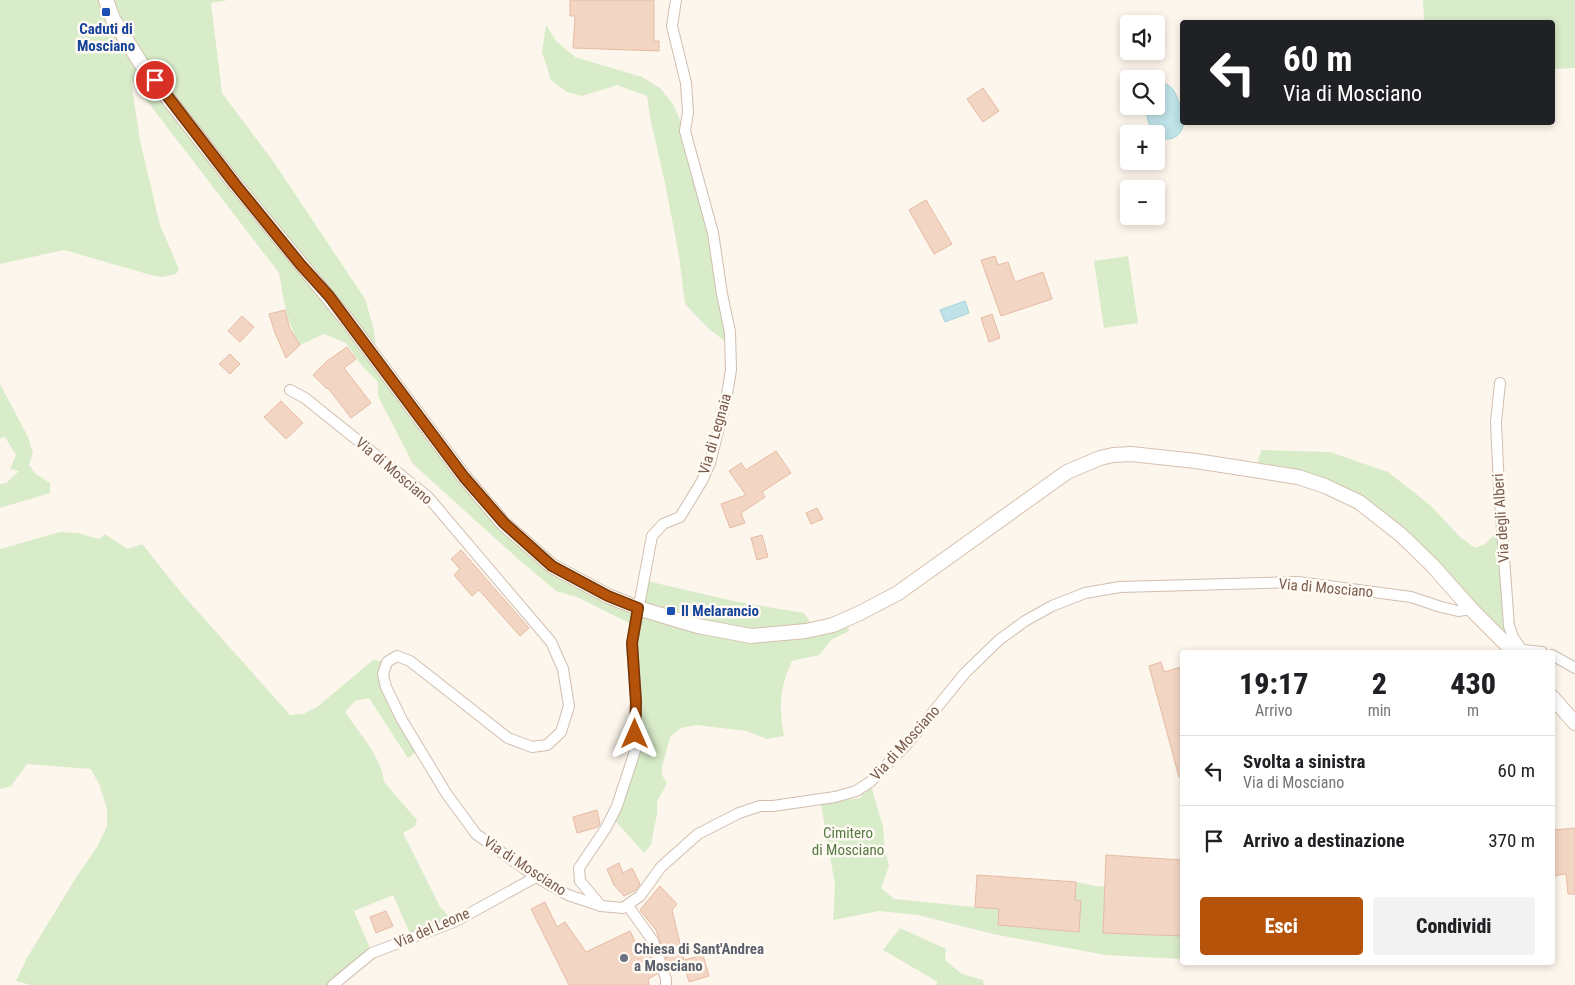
<!DOCTYPE html>
<html lang="it">
<head>
<meta charset="utf-8">
<style>
  body { margin:0; font-family:"Roboto Condensed",sans-serif; background:#f2f2f2; color:#202124; height:100vh; display:flex; flex-direction:column; font-size:19px; white-space:nowrap }
  * { box-sizing:border-box; margin:0 }
  p { font-size:16px; color:#757577 }
  .icon { flex:none; width:28px; height:28px; fill:none; stroke:currentColor; stroke-width:2; stroke-linecap:round; stroke-linejoin:round }
  .map { position:relative; flex:1; overflow:hidden }
  .sheet { position:absolute; left:1180px; top:650px; width:375px; height:315px; display:flex; flex-direction:column; background:#fff; border-radius:5px; box-shadow:0 2px 8px #0003 }
  .sheet>* { flex:none }
  .top-card { position:absolute; left:1180px; top:20px; width:375px; height:105px; border-radius:5px; box-shadow:0 2px 8px #0003; background:#202124; color:#fff; overflow:hidden }
  .tools { position:absolute; left:1120px; top:15px; display:grid; gap:10px }
  .tools a { display:grid; place-items:center; width:45px; height:45px; border-radius:5px; background:#fff; box-shadow:0 2px 8px #0003; font-size:25px }
  .pin { position:absolute; display:grid; place-items:center; width:42px; height:42px; color:#fff; margin:-21px; border:2px solid #fff; border-radius:50%; box-shadow:0 1px 5px #0007 }
  .me { position:absolute; width:55px; margin:-28px; rotate:0deg; stroke-linejoin:round; filter:drop-shadow(0 0 4px #0008) }
  .turn { display:flex; align-items:center; gap:18px; height:105px; padding:0 20px; font-size:22px }
  .turn .icon { width:65px; height:65px; stroke-width:2.5 }
  .turn b { display:block; font-size:35px; line-height:42px }
  .eta { display:flex; justify-content:space-evenly; align-items:center; height:85px; text-align:center }
  .eta b { font-size:30px; font-weight:800; line-height:35px }
  .primary-button { display:flex; gap:10px; margin-top:auto; padding:10px 20px }
  .primary-button a { flex:1; height:58px; border-radius:5px; background:#b45309; color:#fff; font-size:20px; font-weight:800; line-height:58px; text-align:center }
  .primary-button a+a { background:#f2f2f2; color:#202124 }
  ul { padding:0; list-style:none }
  li { display:flex; align-items:center; gap:15px; height:70px; padding:0 20px; border-top:1px solid #e0e0e0 }
  li div { flex:1 }
  li b { display:block; font-size:19px }
  li em { font-style:normal }
  .map>svg:first-child { display:block }
  .green { fill:#d8ecc9 }
  .water { fill:#bfe3e8; stroke:#a5d3da }
  .building { fill:#f3d5c3; stroke:#e6bba3 }
  .lines { fill:none; stroke-linecap:round; stroke-linejoin:round }
  .minor-casing { stroke:#d1beb0; stroke-width:12 }
  .secondary-casing { stroke:#d6c0b0; stroke-width:16 }
  .minor { stroke:#fff; stroke-width:10 }
  .secondary { stroke:#fff; stroke-width:14 }
  .route-casing { stroke:#753606; stroke-width:12 }
  .route { stroke:#b45309; stroke-width:9 }
  .transit-dot { fill:#1a4fb4; stroke:#fffaf3; stroke-width:2 }
  .worship-dot { fill:#6b7280; stroke:#fffaf3; stroke-width:2 }
  .labels { text-anchor:middle; stroke-width:5; stroke-linejoin:round; paint-order:stroke }
  .transit-label { font-size:15px; font-weight:bold; fill:#164399; stroke:#fffaf3 }
  .street-label { font-size:15px; fill:#7a5c4d; stroke:#fffaf3 }
  .park-label { font-size:15px; fill:#537a41; stroke:#fffaf3 }
  .worship-label { font-size:15px; font-weight:bold; fill:#5b616d; stroke:#fffaf3; text-anchor:start }
</style>
</head>
<body>
<div class="map">
<svg width="1575" height="985" viewBox="0 0 1575 985">
  <rect width="100%" height="100%" fill="#fdf6ec"/>
  <g class="green">
    <path d="M0,0h228l-17,3 11,90 53,71 90,135 9,30 3,31 87,117 88,89 86,42 5,-28 90,21 71,12 11,16 31,-10 3,12 -18,9 -12,15 -27,6c-13,29 -13,45 -8,75l-17,3 -20,-8 -51,-6 -15,3 -11,9 -8,30v8l5,8 -10,19v12l-6,31 -7,8 -32,-36 23,-66v-125l-58,-29 -21,-6 -39,-33 -104,-94 -35,-68v-14l-16,-16 -16,-23 -22,-9 -24,11c-14,-25 -16,-44 -21,-72l-148,-193 9,61 20,84 19,44 -3,5 -14,3 -11,-2 -87,-25 -64,14z"/>
    <polygon points="1423,0 1575,0 1575,68 1553,69 1552,22 1424,22"/>
    <polygon points="546,25 556,41 575,57 642,77 660,88 673,104 685,131 713,233 730,345 709,329 685,304 679,256 665,183 651,122 647,96 617,85 582,96 567,92 551,80 542,52"/>
    <polygon points="1128,256 1138,323 1104,328 1094,261"/>
    <polygon points="0,384 28,437 33,453 29,465 36,474 50,483 50,493 0,508 0,484 6,483 19,471 10,469 16,455 5,437 0,438"/>
    <polygon points="1261,450 1330,452 1388,472 1430,505 1460,537 1475,548 1485,544 1502,527 1509,626 1521,649 1359,502 1256,470"/>
    <path d="M60,532l18,1 21,6 6,-5 22,15 15,-5 41,51 107,120 13,-1 14,-7 56,-47 14,2 -4,12 37,75 -12,9 -39,-60 -14,3 -10,11c14,21 36,44 39,70l33,38 -2,6 -12,7 37,74 14,15 -42,16 -19,-43 -39,16 18,42 -39,32h-302l-15,-4 11,-23 48,-79 22,-32 10,-21v-17l-7,-23 -9,-17 -64,-5 -16,22 -11,3v-240z"/>
    <polygon points="870,782 883,827 885,850 889,866 881,888 894,899 975,907 1080,915 1081,901 1075,900 1076,882 1096,886 1182,891 1182,899 1105,895 1103,933 1182,936 1182,959 1105,955 993,934 918,915 879,911 833,920 835,885 821,804 860,798"/>
    <polygon points="900,928 946,949 945,960 962,974 983,980 984,985 936,985 938,982 883,950"/>
  </g>
  <g class="water">
    <path d="M1163,83c9,3 12,8 15,17 3,8 7,18 5,26 -4,16 -22,16 -29,7 -6,-7 -7,-19 -9,-27h11v-20z"/>
    <polygon points="965,301 969,313 945,322 940,310"/>
  </g>
  <g class="building">
    <polygon points="570,0 654,0 654,41 659,41 659,51 573,48 575,16 570,16"/>
    <polygon points="983,88 999,111 983,122 967,99"/>
    <polygon points="926,200 952,244 934,254 909,210"/>
    <polygon points="995,256 998,265 1008,262 1015,282 1043,272 1052,299 1001,316 981,260"/>
    <polygon points="285,310 290,329 300,345 286,358 275,333 269,314"/>
    <polygon points="992,314 1000,338 989,342 981,318"/>
    <polygon points="242,316 254,327 240,342 228,331"/>
    <polygon points="347,347 356,359 344,368 371,403 351,418 328,388 327,389 313,375 327,361"/>
    <polygon points="230,354 240,364 230,374 219,364"/>
    <polygon points="281,401 303,423 286,439 264,417"/>
    <polygon points="776,451 791,473 762,492 765,497 741,513 745,523 730,528 721,504 746,495 729,471 741,463 746,470"/>
    <polygon points="817,508 823,519 811,524 806,513"/>
    <polygon points="762,535 768,557 757,560 751,538"/>
    <polygon points="461,550 529,628 520,636 479,590 472,596 454,575 460,569 451,559"/>
    <polygon points="1161,662 1164,672 1181,667 1182,673 1182,777 1179,777 1149,666"/>
    <polygon points="597,810 600,824 598,827 577,833 573,817"/>
    <polygon points="1575,828 1575,894 1568,894 1566,874 1552,876 1552,830"/>
    <polygon points="1106,855 1182,860 1182,936 1103,933"/>
    <polygon points="619,863 623,873 632,868 640,884 636,890 624,896 614,885 607,869"/>
    <polygon points="977,875 1076,882 1075,900 1081,901 1079,932 998,925 999,909 975,907"/>
    <polygon points="660,886 677,904 672,910 684,960 703,955 709,976 689,982 684,965 669,967 656,930 640,910"/>
    <polygon points="545,902 557,927 565,922 586,952 630,931 641,954 649,950 657,974 648,979 649,985 569,985 531,909"/>
    <polygon points="386,911 393,926 376,933 370,917"/>
  </g>
  <g class="lines">
    <defs>
      <g id="minor">
        <polyline points="1500,383 1496,422 1499,488 1509,626 1513,637 1521,649"/>
        <polyline points="290,390 305,398 428,497 551,642 563,669 569,706 561,732 547,745 532,747 508,738 410,661 397,656 387,662 383,674 386,687 402,720 446,793 476,834 536,877 568,895 601,906 623,908 640,896 661,867 698,834 739,813 760,806 773,806 835,797 856,791 870,782 907,744 965,673 999,640 1025,621 1052,606 1085,593 1120,587 1298,582 1411,597 1441,607 1458,611 1471,609"/>
        <polyline points="1516,649 1542,652"/>
        <polyline points="1552,655 1575,668"/>
        <polyline points="601,906 580,881 579,868 606,828 617,806 635,751 636,702 632,643 652,536 663,524 680,517 702,481 710,463 726,400 731,370 730,332 722,294 713,233 685,131 688,112 686,83 672,26 676,0"/>
        <polyline points="628,906 653,941 666,979 666,985"/>
        <polyline points="333,985 372,953 454,922 536,877"/>
      </g>
      <g id="secondary">
        <polyline points="106,0 113,19 142,65 235,184 347,320 464,477 503,523 552,566 608,596 638,608 671,618 698,626 751,636 806,631 833,625 860,613 898,593 1067,472 1100,458 1113,455 1131,454 1196,461 1298,477 1325,486 1359,502 1401,535 1432,565 1471,609 1514,652"/>
        <polyline points="1552,697 1575,723"/>
      </g>
    </defs>
    <use href="#minor" class="minor-casing"/>
    <use href="#secondary" class="secondary-casing"/>
    <use href="#minor" class="minor"/>
    <use href="#secondary" class="secondary"/>
  </g>
  <g class="lines">
    <defs>
      <polyline id="route" points="155,80 235,184 301,265 329,296 464,477 504,523 552,566 608,596 638,608 632,643 636,702 635,734"/>
    </defs>
    <use href="#route" class="route-casing"/>
    <use href="#route" class="route"/>
  </g>
  <g class="transit-dot">
    <rect x="101" y="7" width="10" height="10" rx="2.5"/>
    <rect x="666" y="606" width="10" height="10" rx="2.5"/>
  </g>
  <circle class="worship-dot" cx="624" cy="958" r="5"/>
  <g class="labels">
    <g class="transit-label">
      <text x="106" y="34">Caduti di<tspan x="106" dy="17">Mosciano</tspan></text>
      <text x="681" y="616" text-anchor="start">Il Melarancio</text>
    </g>
    <g class="street-label">
      <text transform="translate(715 434) rotate(-74)" y="5">Via di Legnaia</text>
      <text transform="translate(394 471) rotate(40)" y="5">Via di Mosciano</text>
      <text transform="translate(1501 518) rotate(-94)" y="5">Via degli Alberi</text>
      <text transform="translate(1326 588) rotate(5)" y="5">Via di Mosciano</text>
      <text transform="translate(905 743) rotate(-48)" y="5">Via di Mosciano</text>
      <text transform="translate(525 866) rotate(33)" y="5">Via di Mosciano</text>
      <text transform="translate(432 928) rotate(-23)" y="5">Via del Leone</text>
    </g>
    <g class="park-label">
      <text x="848" y="838">Cimitero<tspan x="848" dy="17">di Mosciano</tspan></text>
    </g>
    <g class="worship-label">
      <text x="634" y="954">Chiesa di Sant'Andrea<tspan x="634" dy="17">a Mosciano</tspan></text>
    </g>
  </g>
</svg>
<div class="tools">
<a><svg class="icon" aria-label="sound" viewBox="0 0 24 24"><path d="M4 9h4l5-4v14l-5-4H4zM17 9q2 3 0 6"/></svg></a>
<a><svg class="icon" aria-label="search" viewBox="0 0 24 24"><circle cx="10" cy="10" r="6"/><path d="M15 15l6 6"/></svg></a>
<a>+</a>
<a>−</a>
</div>
<div class="pin" style="left:155px;top:80px;background:#d93025"><svg class="icon" aria-label="arrive" viewBox="0 0 24 24"><path d="M6 21V4h12l-3 4 3 4H6"/></svg></div>
<svg class="me" style="left:635px;top:734px" viewBox="-20 -20 40 40"><path d="M0-17L14 15 0 8-14 15z" fill="#b45309" stroke="#fff" stroke-width="4"/></svg>
<div class="top-card">
<div class="turn"><svg class="icon" aria-label="left" viewBox="0 0 24 24"><path d="M17 20v-9H6M10 6l-5 5 5 5"/></svg><div><b>60 m</b>Via di Mosciano</div></div>
</div>
<section class="sheet">
<div class="eta">
<div><b>19:17</b><p>Arrivo</p></div>
<div><b>2</b><p>min</p></div>
<div><b>430</b><p>m</p></div>
</div>
<ul>
<li><svg class="icon" aria-label="left" viewBox="0 0 24 24"><path d="M17 20v-9H6M10 6l-5 5 5 5"/></svg><div><b>Svolta a sinistra</b><p>Via di Mosciano</p></div><em>60 m</em></li>
<li><svg class="icon" aria-label="arrive" viewBox="0 0 24 24"><path d="M6 21V4h12l-3 4 3 4H6"/></svg><div><b>Arrivo a destinazione</b></div><em>370 m</em></li>
</ul>
<div class="primary-button"><a>Esci</a><a>Condividi</a></div>
</section>
</div>
</body>
</html>
